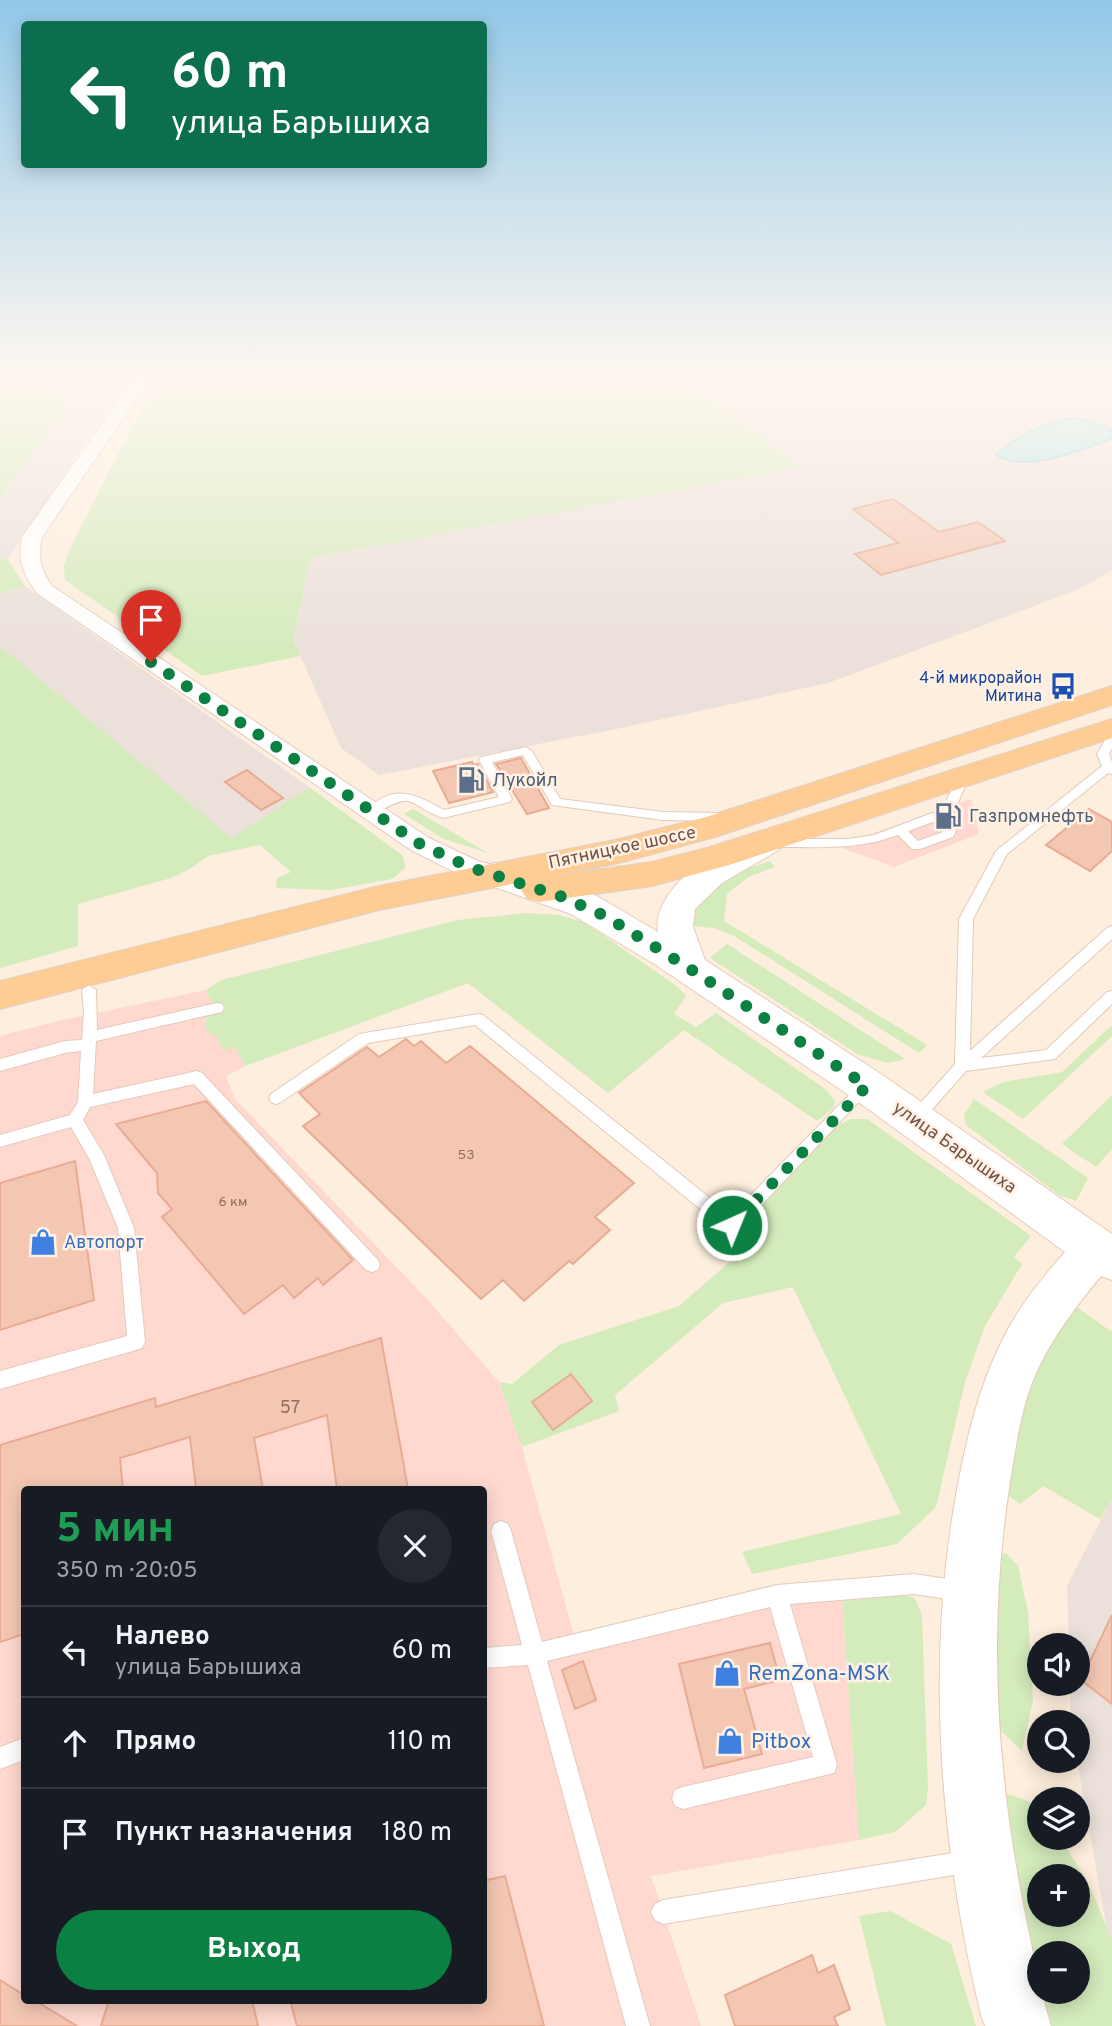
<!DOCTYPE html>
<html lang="ru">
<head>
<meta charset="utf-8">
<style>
  body { margin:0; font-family:Overpass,sans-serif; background:#242831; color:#f1f3f6; height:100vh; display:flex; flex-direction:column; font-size:26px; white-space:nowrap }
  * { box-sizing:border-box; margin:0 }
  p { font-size:23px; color:#9ea1a6 }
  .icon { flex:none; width:38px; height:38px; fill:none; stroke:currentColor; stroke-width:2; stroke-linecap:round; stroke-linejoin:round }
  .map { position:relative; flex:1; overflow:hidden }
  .sheet { position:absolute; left:21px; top:1486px; width:466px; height:518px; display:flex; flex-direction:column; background:#171b24; border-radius:7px; box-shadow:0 4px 18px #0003 }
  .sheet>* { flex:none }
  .banner { position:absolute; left:21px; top:21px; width:466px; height:147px; border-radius:7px; box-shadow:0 4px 18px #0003; background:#0b6e4f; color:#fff; overflow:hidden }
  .buttons { position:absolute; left:1027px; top:1633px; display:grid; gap:14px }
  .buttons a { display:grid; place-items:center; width:63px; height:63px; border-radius:50%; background:#171b24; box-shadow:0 4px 18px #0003; font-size:35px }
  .pin { position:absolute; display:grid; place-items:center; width:60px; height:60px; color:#fff; margin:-72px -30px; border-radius:50% 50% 50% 0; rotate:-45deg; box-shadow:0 0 7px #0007 }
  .pin .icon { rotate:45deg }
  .me { position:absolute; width:77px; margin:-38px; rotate:44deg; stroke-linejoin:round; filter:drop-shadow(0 0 5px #0008) }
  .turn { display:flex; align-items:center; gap:24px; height:147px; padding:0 35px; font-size:32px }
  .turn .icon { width:91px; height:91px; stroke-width:2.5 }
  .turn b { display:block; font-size:49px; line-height:60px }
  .round { display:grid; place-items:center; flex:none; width:74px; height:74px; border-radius:37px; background:#242831 }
  .head { display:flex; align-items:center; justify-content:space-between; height:119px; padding:0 35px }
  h1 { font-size:42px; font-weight:700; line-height:52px; color:#1e9e55 }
  .button { display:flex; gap:14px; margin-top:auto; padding:14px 35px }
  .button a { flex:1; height:80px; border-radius:42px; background:#0b8043; color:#fff; font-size:28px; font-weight:700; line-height:80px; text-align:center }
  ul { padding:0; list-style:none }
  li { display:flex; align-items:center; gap:21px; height:91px; padding:0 35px; border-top:2px solid #363941 }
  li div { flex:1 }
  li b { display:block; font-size:26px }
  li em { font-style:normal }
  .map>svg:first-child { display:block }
  .commercial { fill:#ffd9d0; fill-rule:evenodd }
  .industrial { fill:#ebe0da }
  .green { fill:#d4ebbc; fill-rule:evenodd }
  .water { fill:#b1e5e7; stroke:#97d6da; stroke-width:2 }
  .building { fill:#f4c7b3; stroke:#e8ab93; stroke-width:2 }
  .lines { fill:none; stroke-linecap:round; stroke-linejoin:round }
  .lane-casing { stroke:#e3cabc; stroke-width:2 }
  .street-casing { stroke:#e3cabc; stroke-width:2 }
  .secondary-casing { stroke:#e9cab9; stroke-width:2 }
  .primary-casing { stroke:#dbd2cf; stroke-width:2 }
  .lane { fill:#fff; fill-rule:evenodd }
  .street { fill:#fff; fill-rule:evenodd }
  .secondary { fill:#fff; fill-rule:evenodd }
  .primary { fill:#ffcc93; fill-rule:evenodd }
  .route { stroke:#0b8043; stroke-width:12; stroke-dasharray:0 21.6 }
  .labels { text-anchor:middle; stroke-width:5; stroke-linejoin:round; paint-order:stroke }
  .number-label { font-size:14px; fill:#946e60 }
  .far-transit-label { font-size:16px; fill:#164399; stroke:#fff2e5; text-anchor:end }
  .service-label { font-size:18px; fill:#4e5e75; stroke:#fff2e5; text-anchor:start }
  .street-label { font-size:18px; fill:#745145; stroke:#fff2e5 }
  .shop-label { font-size:18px; fill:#366cbe; stroke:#fff2e5; text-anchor:start }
  .near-number-label { font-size:18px; fill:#946e60 }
  .near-shop-label { font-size:21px; fill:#366cbe; stroke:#fff2e5; text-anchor:start }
</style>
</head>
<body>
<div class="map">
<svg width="1112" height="2026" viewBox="0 0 1112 2026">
  <rect width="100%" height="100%" fill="#fdeedd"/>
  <g class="commercial">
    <polygon points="971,799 979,834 894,867 837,846"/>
    <path d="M206,990l39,76 -19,10 9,23 193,201 71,82 23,65 54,196 195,-36 71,-8 17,241 -208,36 50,150h-701v-990l62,-16zM24,1489h459v511h-459z"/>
  </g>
  <g class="industrial">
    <polygon points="89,373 130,373 8,559 0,559 0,499"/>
    <polygon points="706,373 1038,373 1112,400 1112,570 1080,589 828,683 621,728 379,775 341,748 293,639 311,558 800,467 683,380"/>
    <polygon points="25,586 309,787 232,839 0,646 0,594"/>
    <polygon points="1112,1498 1112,1940 1106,1924 1077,1761 1078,1722 1071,1722 1070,1684 1078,1684 1078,1645 1069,1645 1067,1586"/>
  </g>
  <g class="green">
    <polygon points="0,373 89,373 0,499"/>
    <polygon points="164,373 706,373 683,380 801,467 311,558 293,639 300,656 202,676 65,580 64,566 70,549 135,421"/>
    <polygon points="0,559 8,559 25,586 0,594"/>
    <polygon points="0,646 232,838 309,787 402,855 406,867 392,879 331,890 276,888 277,878 291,872 260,845 208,856 190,869 171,878 78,904 78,946 0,968"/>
    <polygon points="413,809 488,853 444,839 404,814"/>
    <polygon points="770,861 775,867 748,877 727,894 724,921 927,1045 919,1053 736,937 714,928 692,926 681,917 711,881"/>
    <polygon points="526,913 558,915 584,922 678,987 686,996 674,1014 696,1027 716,1013 825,1089 835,1101 834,1108 817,1121 684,1030 608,1093 468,983 245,1066 235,1047 223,1051 217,1038 205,1029 206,1014 213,1005 206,990 221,980 458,920"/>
    <polygon points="727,944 905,1059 888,1063 857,1054 710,958"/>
    <polygon points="1112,1025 1112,1036 1023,1119 983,1092 1004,1082 1062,1072"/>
    <polygon points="1112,1095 1112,1149 1096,1167 1062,1144"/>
    <polygon points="974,1099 1088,1178 1076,1201 1059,1195 966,1125 964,1115"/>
    <polygon points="851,1119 867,1119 1031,1236 1014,1257 1022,1264 985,1326 965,1382 936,1507 897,1544 752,1574 742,1552 901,1514 793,1287 723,1303 615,1395 619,1411 522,1447 499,1382 512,1384 559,1345 679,1306 769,1228 754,1209 832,1128"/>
    <polygon points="1071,1303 1112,1332 1112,1498 1100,1519 1043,1486 1020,1504 1004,1492 1025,1395 1046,1343"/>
    <polygon points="1006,1553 1018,1566 1028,1612 1033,1700 1022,1751 1001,1731 985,1701 993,1558"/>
    <polygon points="898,1593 915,1598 922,1616 928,1787 926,1805 895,1832 859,1840 842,1599"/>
    <path d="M1007,1794c32,10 32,10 33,44h20l28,44 24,58v86h-73l-48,-210zM1040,1876h38v38h-38zM1040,1953h38v39h-38z"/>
    <polygon points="890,1911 951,1944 976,2026 886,2026 859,1916"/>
  </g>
  <path class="water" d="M1075,418l30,8 7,4v9c-30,10 -87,35 -116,16 17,-18 55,-35 79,-37z"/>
  <g class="building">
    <polygon points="893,499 939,532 978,522 1005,541 881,575 855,554 898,543 853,509"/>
    <polygon points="521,758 549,808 527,814 496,764"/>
    <polygon points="472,762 474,765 478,764 493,792 449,803 433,771"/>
    <polygon points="247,770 283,798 261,810 225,782"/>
    <polygon points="1089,809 1112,822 1112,851 1090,871 1046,845"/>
    <polygon points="406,1039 414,1046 421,1041 446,1063 470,1046 634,1183 595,1217 610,1230 573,1264 569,1261 524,1301 503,1280 481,1299 303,1126 320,1114 299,1093 367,1047 379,1057"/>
    <polygon points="206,1101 353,1260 323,1285 318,1278 294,1298 283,1285 244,1314 162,1217 172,1209 158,1193 157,1173 116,1124"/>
    <polygon points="75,1161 94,1300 0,1330 0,1183"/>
    <polygon points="381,1338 408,1489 337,1489 327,1415 254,1438 263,1489 196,1489 190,1437 120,1458 123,1489 24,1489 24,1634 0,1642 0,1445 155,1398 156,1407"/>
    <polygon points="571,1374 592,1401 553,1430 532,1402"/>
    <polygon points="1112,1615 1112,1704 1081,1680"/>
    <polygon points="770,1643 780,1680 744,1689 762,1754 704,1768 679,1664"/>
    <polygon points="583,1661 596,1700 575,1709 562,1670"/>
    <polygon points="505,1876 544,2026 297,2026 290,2000 483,2000 483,1881"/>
    <polygon points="812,1955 818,1973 834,1965 850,2009 834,2017 838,2026 735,2026 725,1995"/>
    <polygon points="0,1980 24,1995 24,2000 34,2000 77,2026 0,2026"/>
    <polygon points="109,2000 252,2000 258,2026 101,2026"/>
  </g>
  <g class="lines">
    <defs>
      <g id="lane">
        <polygon points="1056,373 1066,373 1112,391 1112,396"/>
        <polygon points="1112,734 1112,748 1109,754 1112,762 1112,774 1108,773 1007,854 973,919 970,1051 1107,928 1112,926 1112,939 981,1058 1046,1050 1107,992 1112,991 1112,1004 1055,1059 966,1071 921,1122 916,1124 911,1122 908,1118 911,1114 955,1064 959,919 996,851 1102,766 1097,754 1108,735"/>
        <path d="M526,747l6,4 28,48 103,13 57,1 6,4 -6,4 -57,-1 -111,-15 -29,-50 -31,7 20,37 -2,3 -67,16c-37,-13 -27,-29 -68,-4l-4,1 -6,-4c28,-28 49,-18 79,-1l55,-13 -20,-37 2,-3z"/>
        <path d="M962,775l6,4 -14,33c3,8 4,17 -1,25l-33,12h-8l-14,-14c-39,15 -80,12 -121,12l-6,-4 6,-4h71l26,-4 69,-26 13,-30zM944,818l-1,14 -25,9 -10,-10z"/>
        <polygon points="89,985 96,990 97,1030 217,1003 222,1004 224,1008 222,1012 217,1013 96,1041 93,1094 197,1071 202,1073 378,1260 380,1265 378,1270 372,1272 366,1270 194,1084 90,1107 83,1120 104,1155 134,1228 145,1342 142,1348 136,1350 0,1389 0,1371 127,1336 118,1228 89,1158 71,1127 0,1147 0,1135 70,1115 78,1102 81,1051 65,1053 0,1071 0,1059 65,1041 82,1040 84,1011 82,990"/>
        <polygon points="478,1014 483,1015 731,1215 861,1083 871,1083 873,1087 738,1230 732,1232 726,1230 475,1025 368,1043 281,1102 276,1104 271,1102 269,1098 271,1094 359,1034"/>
        <polygon points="501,1521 508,1524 511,1531 542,1642 777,1585 914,1574 961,1581 968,1584 971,1591 968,1598 961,1601 914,1594 790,1604 837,1765 834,1773 683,1809 675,1806 672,1798 675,1790 683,1787 813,1757 770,1607 547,1661 650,2026 626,2026 528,1665 483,1668 483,1648 522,1645 491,1531 494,1524"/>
        <polygon points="24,1738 24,1760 0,1769 0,1747"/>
        <polygon points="971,1850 979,1853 982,1861 979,1869 971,1872 663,1924 655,1920 651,1912 655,1904 663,1900"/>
      </g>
      <path id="street" d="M138,373h16l-112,164c-4,20 -2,32 10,49l377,252 49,23 26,7 4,7 -4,7c-25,7 -70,-21 -93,-32l-373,-256c-15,-19 -21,-33 -16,-57z"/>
      <path id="secondary" d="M765,832l12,3 5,8 -5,8 -55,32 -27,26 -2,18 12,33 176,114 231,160v46l-11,-4c-25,30 -49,62 -65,97 -15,34 -20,73 -26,109 -23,145 -14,289 15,432 8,39 15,75 26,112h-66l-4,-11c-42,-173 -56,-356 -23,-531 9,-47 20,-93 41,-137 16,-35 40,-66 66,-95l-212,-154 -197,-133 -85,-51 -88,-31 -5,-8 5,-8 12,-4 12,4 90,29 61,36c-7,-47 69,-90 107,-100z"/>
      <g id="primary">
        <polygon points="1112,686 1112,705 715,837 615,864 379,910 0,1009 0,981 379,886 615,840 706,817"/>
        <polygon points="1112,719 1112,738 729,865 652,886 539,902 527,899 521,890 527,881 539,878 652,862 710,847"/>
      </g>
    </defs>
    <use href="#lane" class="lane-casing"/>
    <use href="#street" class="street-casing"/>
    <use href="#secondary" class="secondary-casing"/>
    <use href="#primary" class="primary-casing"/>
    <use href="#lane" class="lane"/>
    <use href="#street" class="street"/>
    <use href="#secondary" class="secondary"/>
    <use href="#primary" class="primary"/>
  </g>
  <linearGradient id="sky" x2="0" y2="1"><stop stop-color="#92c8e8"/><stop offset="0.57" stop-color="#fef7f0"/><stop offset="1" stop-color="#fef7f0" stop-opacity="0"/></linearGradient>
  <rect width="1112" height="656" fill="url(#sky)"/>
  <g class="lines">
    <polyline class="route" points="151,662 420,844 469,867 563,897 605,916 689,968 867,1086 732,1225"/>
  </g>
  <defs>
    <symbol id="bus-bare" viewBox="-9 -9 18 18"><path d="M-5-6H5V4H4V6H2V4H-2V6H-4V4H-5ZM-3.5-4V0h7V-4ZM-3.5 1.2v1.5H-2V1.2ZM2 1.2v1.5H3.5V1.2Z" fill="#1a4fb4" stroke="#fff2e5" stroke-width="2.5" paint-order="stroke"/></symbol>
    <symbol id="fuel-bare" viewBox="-9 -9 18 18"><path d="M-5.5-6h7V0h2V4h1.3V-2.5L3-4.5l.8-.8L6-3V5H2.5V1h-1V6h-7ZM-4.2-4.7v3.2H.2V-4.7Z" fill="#5c6f8a" stroke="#fff2e5" stroke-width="2.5" paint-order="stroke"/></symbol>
    <symbol id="shop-bare" viewBox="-9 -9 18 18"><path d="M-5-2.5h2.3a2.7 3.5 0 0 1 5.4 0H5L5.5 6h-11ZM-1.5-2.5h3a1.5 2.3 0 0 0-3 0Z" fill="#3f7fe0" stroke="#fff2e5" stroke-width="2.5" paint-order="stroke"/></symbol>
  </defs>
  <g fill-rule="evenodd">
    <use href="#bus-bare" x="1044" y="667" width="38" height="38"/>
    <use href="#fuel-bare" x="452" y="761" width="38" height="38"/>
    <use href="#fuel-bare" x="929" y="797" width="38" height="38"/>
    <use href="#shop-bare" x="24" y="1223" width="38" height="38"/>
    <use href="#shop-bare" x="708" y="1654" width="38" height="38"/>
    <use href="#shop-bare" x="711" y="1722" width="38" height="38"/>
  </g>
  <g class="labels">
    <g class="number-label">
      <text x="466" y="1159">53</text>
      <text x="233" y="1206">6 км</text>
    </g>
    <g class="far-transit-label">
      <text x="1042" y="683">4-й микрорайон<tspan x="1042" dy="18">Митина</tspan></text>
    </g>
    <g class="service-label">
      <text x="492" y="786">Лукойл</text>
      <text x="969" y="822">Газпромнефть</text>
    </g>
    <g class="street-label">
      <text transform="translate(622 847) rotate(-12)" y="6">Пятницкое шоссе</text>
      <text transform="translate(955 1147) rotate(35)" y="6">улица Барышиха</text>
    </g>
    <g class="shop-label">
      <text x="64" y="1248">Автопорт</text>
    </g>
    <g class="near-number-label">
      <text x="290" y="1413">57</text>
    </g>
    <g class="near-shop-label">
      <text x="748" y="1680">RemZona-MSK</text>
      <text x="751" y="1748">Pitbox</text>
    </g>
  </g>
</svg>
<div class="buttons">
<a><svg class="icon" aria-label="sound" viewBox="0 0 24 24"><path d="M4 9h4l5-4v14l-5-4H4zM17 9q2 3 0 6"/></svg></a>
<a><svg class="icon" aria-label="search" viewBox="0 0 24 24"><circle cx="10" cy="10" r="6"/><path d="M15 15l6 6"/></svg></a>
<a><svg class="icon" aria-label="layers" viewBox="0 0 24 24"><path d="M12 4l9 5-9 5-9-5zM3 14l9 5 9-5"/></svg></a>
<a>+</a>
<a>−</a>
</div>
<div class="pin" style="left:151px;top:662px;background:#d93025"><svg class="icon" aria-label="arrive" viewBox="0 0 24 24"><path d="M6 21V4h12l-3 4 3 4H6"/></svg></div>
<svg class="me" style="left:732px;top:1225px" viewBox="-20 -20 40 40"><circle r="17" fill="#0b8043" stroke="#fff" stroke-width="3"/><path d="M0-11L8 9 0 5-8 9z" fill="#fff"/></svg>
<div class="banner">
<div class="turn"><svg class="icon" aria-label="left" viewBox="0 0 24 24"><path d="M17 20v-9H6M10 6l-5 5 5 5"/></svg><div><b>60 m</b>улица Барышиха</div></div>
</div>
<section class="sheet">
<div class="head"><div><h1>5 мин</h1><p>350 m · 20:05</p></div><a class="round"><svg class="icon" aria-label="close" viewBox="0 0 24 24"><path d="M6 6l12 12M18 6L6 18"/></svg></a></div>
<ul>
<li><svg class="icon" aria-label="left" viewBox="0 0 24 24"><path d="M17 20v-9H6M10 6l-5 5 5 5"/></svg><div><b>Налево</b><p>улица Барышиха</p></div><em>60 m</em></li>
<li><svg class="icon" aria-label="ahead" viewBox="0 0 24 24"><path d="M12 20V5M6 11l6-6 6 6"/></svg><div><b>Прямо</b></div><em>110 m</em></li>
<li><svg class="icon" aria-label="arrive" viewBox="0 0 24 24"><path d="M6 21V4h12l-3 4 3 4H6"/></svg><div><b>Пункт назначения</b></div><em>180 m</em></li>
</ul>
<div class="button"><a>Выход</a></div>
</section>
</div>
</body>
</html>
